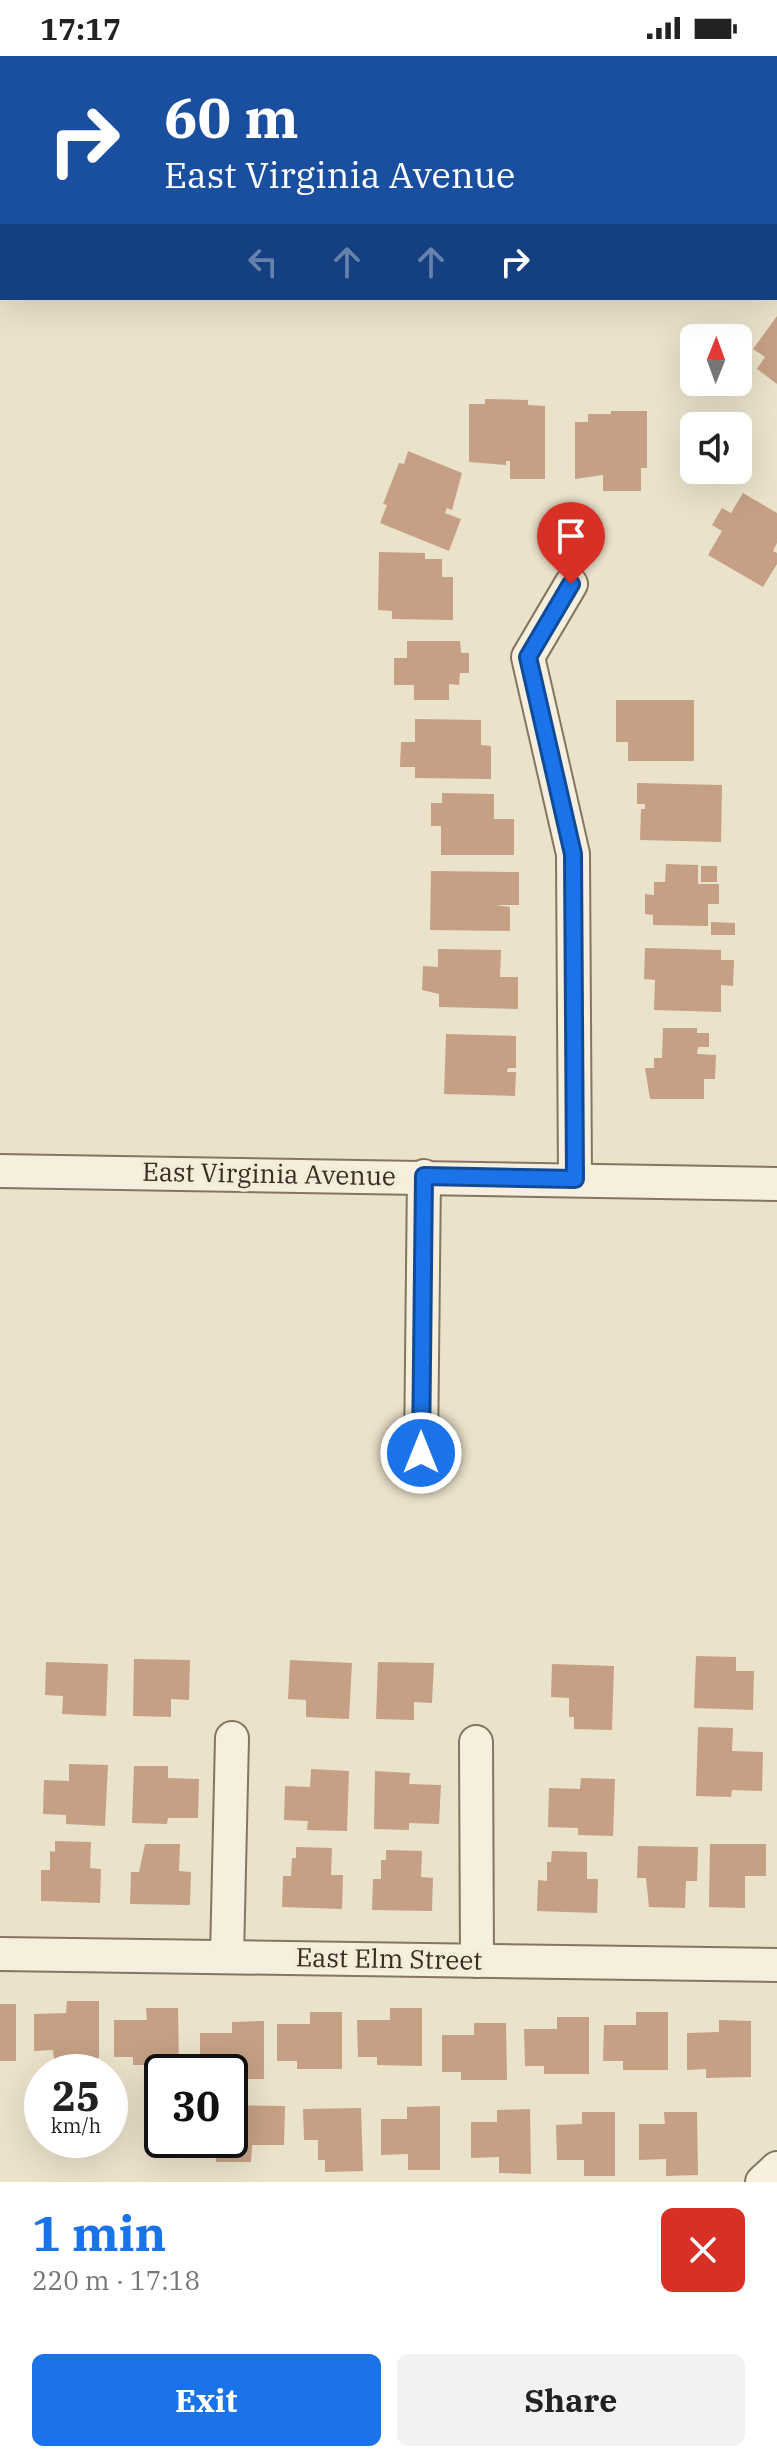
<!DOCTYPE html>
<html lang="en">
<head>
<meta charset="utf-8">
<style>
  body { margin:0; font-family:"IBM Plex Serif",serif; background:#f2f2f2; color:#222; height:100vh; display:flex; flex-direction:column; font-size:30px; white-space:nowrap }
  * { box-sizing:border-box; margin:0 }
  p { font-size:26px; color:#767676 }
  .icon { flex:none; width:44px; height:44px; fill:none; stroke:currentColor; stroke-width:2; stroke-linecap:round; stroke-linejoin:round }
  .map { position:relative; height:2126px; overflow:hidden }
  .details { display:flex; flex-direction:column; background:#fff; flex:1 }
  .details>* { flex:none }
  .guide { position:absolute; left:0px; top:0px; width:778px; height:244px; box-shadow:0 8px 32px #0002; background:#1a4fa0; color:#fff; overflow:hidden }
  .needle { width:52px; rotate:1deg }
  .controls { position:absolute; left:680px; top:268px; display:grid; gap:16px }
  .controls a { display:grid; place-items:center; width:72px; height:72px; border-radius:12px; background:#fff; box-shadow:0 8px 32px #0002; font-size:40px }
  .speed { position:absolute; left:24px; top:1998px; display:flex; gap:16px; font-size:40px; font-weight:700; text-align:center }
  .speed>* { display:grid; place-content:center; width:104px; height:104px; border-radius:50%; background:#fff; box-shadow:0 8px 32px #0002; line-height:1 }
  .speed small { font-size:20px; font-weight:400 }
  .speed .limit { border:4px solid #111; border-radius:12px; background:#fff; color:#111 }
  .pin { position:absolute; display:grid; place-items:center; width:68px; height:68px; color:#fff; margin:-82px -34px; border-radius:50% 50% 50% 0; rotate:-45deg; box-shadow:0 0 8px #0007 }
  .pin .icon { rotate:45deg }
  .me { position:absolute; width:88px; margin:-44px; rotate:0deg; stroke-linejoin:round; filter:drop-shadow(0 0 6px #0008) }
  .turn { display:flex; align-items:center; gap:28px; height:168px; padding:0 32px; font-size:36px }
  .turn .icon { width:104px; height:104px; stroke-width:2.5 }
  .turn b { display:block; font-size:56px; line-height:68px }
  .lanes { display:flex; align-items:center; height:76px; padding:0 32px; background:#0003; justify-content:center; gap:40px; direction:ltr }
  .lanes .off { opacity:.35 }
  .round { display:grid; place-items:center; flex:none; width:84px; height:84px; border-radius:12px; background:#f2f2f2 }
  .summary { display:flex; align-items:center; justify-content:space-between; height:136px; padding:0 32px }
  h1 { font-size:48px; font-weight:800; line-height:60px; color:#1a73e8 }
  .button { display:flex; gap:16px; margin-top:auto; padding:16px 32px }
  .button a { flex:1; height:92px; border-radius:12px; background:#1a73e8; color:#fff; font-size:32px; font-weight:800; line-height:92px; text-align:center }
  .button a+a { background:#f2f2f2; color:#222 }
  .status { display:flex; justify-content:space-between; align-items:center; height:56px; padding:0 40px; background:#fff; direction:ltr }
  .status svg { height:22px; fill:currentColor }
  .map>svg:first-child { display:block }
  .building { fill:#c5a084 }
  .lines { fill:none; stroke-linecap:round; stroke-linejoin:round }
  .minor-casing { stroke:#867560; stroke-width:36 }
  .minor { stroke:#f6efdd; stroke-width:32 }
  .route-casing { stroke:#114b97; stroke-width:20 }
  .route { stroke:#1a73e8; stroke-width:14 }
  .labels { text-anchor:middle; stroke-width:7; stroke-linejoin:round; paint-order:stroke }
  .street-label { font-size:26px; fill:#382d22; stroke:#f3ecd9 }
</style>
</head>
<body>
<div class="status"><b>17:17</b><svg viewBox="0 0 49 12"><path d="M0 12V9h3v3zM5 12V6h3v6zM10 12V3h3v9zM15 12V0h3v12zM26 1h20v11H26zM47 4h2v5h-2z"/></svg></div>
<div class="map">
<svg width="777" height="2126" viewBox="0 0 777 2126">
  <rect width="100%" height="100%" fill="#ebe2cb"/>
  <g class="building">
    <polygon points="777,260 777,328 757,313 765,301 753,293"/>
    <polygon points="485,343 528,344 528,349 545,350 545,423 510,423 510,405 506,405 506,409 469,406 469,348 485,348"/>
    <polygon points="611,355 647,355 647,412 641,412 641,435 603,435 603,419 575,423 575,366 588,366 588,358 611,358"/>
    <polygon points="408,395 462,417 452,454 447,452 445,457 461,463 449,495 380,467 387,449 383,448 399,407 404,408"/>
    <polygon points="743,437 777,457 777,487 773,495 777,497 777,508 763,531 708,499 722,475 712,469 722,452 731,457"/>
    <polygon points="379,496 425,497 425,503 442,503 442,521 453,521 453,564 392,563 392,555 378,554"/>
    <polygon points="407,585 460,585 461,597 469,597 469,617 460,617 459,629 449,628 449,644 414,644 414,629 394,629 394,602 407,602"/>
    <polygon points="616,644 694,644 694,705 628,705 628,686 616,686"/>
    <polygon points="415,663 481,664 481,689 491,690 491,723 415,722 415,711 400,711 401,686 415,686"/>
    <polygon points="637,727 722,729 721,786 640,784 641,753 645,753 645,748 637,748"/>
    <polygon points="442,737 494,738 494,763 514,763 514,799 441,799 441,770 431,770 431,747 442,747"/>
    <polygon points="666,808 698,809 698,828 719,828 719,848 708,848 708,870 653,869 653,859 645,858 645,838 654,839 654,826 665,826"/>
    <rect x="701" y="810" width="16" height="16"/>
    <polygon points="431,815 519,816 519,849 495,849 510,851 510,875 430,874"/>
    <polygon points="711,866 735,867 735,879 711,879"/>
    <polygon points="645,892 721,894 721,904 734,904 733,930 721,929 721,956 654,954 655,924 644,923"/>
    <polygon points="438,893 501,894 500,921 518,921 518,953 439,951 439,938 422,934 423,910 438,911"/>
    <polygon points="663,972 697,972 697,977 709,977 709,991 698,991 697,998 716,999 715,1023 704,1023 704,1043 650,1043 645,1012 654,1012 654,1002 662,1002"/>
    <polygon points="446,978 516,980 516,1012 508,1012 507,1016 516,1016 515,1040 444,1038"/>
    <polygon points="696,1600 736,1601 736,1615 754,1615 753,1654 694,1652"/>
    <polygon points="134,1603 190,1604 189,1644 171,1643 171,1661 133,1660"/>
    <polygon points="290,1604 352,1607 349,1663 306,1661 306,1644 288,1643"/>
    <polygon points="46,1606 108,1608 106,1660 62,1658 63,1640 45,1639"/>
    <polygon points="378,1606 434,1607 432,1647 414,1646 414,1664 376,1663"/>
    <polygon points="552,1608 614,1610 612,1674 574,1673 574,1661 569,1661 569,1642 551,1641"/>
    <polygon points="698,1671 733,1672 732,1695 763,1696 762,1735 732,1734 731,1741 696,1740"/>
    <polygon points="69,1708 108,1709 105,1770 66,1768 66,1759 43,1758 44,1724 69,1725"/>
    <polygon points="134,1710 168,1710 168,1722 199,1723 198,1762 168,1762 167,1768 132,1767"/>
    <polygon points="311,1713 349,1715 347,1775 307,1774 308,1765 284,1764 285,1730 310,1731"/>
    <polygon points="375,1715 410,1717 409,1728 441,1729 439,1768 409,1767 409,1774 374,1773"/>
    <polygon points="581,1722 615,1723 613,1780 578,1779 578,1772 548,1771 549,1732 580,1733"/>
    <polygon points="55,1785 91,1786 90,1812 101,1813 100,1847 41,1845 41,1814 50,1814 50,1795 55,1796"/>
    <polygon points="145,1788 180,1788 179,1815 191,1816 190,1849 130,1848 131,1816 139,1816"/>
    <polygon points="710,1788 766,1788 766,1820 745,1820 745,1852 709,1851"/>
    <polygon points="638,1790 698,1791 697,1825 686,1825 685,1852 649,1851 646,1822 637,1822"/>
    <polygon points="296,1791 332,1792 331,1819 343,1819 342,1853 282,1851 283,1820 291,1820 292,1802 296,1802"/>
    <polygon points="386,1794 422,1795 421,1821 433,1822 432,1855 372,1854 373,1823 381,1823 381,1804 386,1804"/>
    <polygon points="552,1795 587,1796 587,1823 598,1823 597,1857 537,1855 538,1824 547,1825 547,1806 551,1806"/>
    <polygon points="67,1945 99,1945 99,2002 54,2003 53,1994 34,1995 34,1958 66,1957"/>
    <rect x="0" y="1948" width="16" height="57"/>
    <polygon points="146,1952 178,1952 179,2009 133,2009 133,2001 114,2001 114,1964 147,1964"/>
    <polygon points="390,1952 422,1952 422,2010 377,2009 377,2001 358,2001 357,1964 390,1964"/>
    <polygon points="310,1956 342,1956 342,2013 297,2013 297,2005 277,2005 277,1968 310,1968"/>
    <polygon points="636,1956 668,1956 668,2014 623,2014 623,2005 603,2005 604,1969 636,1969"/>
    <polygon points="557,1961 589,1961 589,2018 544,2018 544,2010 525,2010 524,1973 557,1973"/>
    <polygon points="719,1964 751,1965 751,2021 706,2022 706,2013 687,2014 687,1977 719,1976"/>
    <polygon points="264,1965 264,2023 230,2023 230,2016 200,2014 200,1977 232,1977 232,1966"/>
    <polygon points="474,1967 506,1967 507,2024 461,2024 461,2016 442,2016 442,1979 474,1979"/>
    <polygon points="230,2049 285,2050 284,2089 252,2089 251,2106 216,2106 217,2084 230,2084"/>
    <polygon points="440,2050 440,2114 408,2114 408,2098 381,2099 381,2063 407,2063 407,2051"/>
    <polygon points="361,2052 363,2115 325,2116 325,2104 318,2104 318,2084 304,2084 303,2053"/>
    <polygon points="530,2053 531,2118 499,2117 499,2101 471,2102 471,2066 497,2066 497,2054"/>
    <polygon points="582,2056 615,2056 615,2120 584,2120 584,2104 557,2104 556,2069 582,2068"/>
    <polygon points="664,2056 697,2056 698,2119 666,2120 666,2103 639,2104 639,2068 665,2068"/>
  </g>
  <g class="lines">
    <defs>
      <g id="minor">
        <polyline points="571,528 528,601 573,798 575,1123"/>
        <polyline points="0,1115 777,1128"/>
        <polyline points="421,1397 424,1120"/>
        <polyline points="476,1686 477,1905"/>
        <polyline points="0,1898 777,1909"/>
        <polyline points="227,1901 232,1682"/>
        <polyline points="762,2126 777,2112"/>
      </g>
    </defs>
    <use href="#minor" class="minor-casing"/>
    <use href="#minor" class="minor"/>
  </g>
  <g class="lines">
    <defs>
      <polyline id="route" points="421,1397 424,1120 575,1123 573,798 528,601 571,528"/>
    </defs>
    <use href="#route" class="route-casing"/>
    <use href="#route" class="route"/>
  </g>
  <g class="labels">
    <g class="street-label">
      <text transform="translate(269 1118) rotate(1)" y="9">East Virginia Avenue</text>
      <text transform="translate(389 1903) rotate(1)" y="9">East Elm Street</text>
    </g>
  </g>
</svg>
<div class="controls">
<a><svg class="needle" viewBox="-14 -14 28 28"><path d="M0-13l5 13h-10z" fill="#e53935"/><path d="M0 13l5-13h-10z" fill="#767676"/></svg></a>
<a><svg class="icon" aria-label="sound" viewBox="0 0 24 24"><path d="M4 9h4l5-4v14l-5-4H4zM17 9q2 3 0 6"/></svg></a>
</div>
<div class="speed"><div>25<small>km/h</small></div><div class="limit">30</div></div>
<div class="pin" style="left:571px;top:528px;background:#d93025"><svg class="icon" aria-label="arrive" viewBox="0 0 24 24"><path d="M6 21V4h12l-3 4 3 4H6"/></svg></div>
<svg class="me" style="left:421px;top:1397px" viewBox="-20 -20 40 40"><circle r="17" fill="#1a73e8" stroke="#fff" stroke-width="3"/><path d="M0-11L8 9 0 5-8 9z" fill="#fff"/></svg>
<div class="guide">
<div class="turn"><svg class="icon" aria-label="right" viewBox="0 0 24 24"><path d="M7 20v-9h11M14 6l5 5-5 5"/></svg><div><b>60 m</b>East Virginia Avenue</div></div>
<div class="lanes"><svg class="icon off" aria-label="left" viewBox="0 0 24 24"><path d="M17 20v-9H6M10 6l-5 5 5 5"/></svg><svg class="icon off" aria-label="ahead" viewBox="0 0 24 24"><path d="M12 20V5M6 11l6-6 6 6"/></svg><svg class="icon off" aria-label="ahead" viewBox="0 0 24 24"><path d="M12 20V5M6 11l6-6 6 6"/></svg><svg class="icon" aria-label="right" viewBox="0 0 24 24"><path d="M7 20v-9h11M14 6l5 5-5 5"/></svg></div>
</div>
</div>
<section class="details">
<div class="summary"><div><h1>1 min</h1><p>220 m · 17:18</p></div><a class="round" style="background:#d93025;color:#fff"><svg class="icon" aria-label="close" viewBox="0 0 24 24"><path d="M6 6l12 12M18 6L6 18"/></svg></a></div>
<div class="button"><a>Exit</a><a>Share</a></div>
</section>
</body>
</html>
